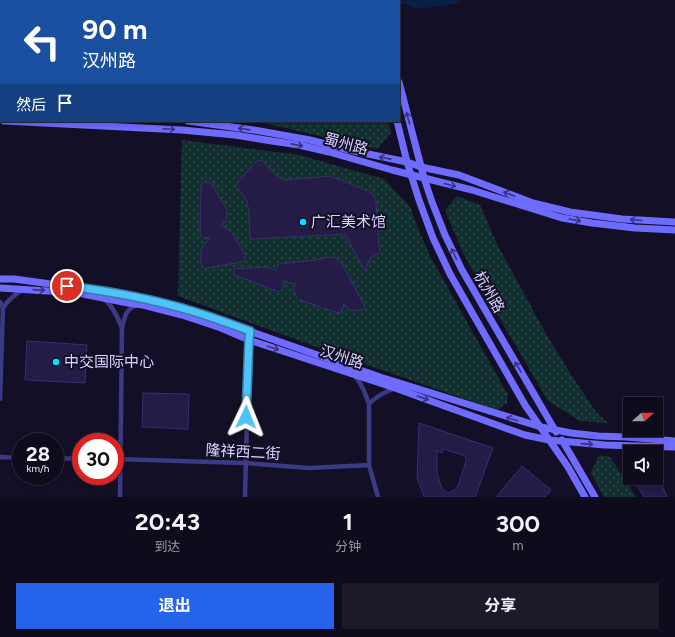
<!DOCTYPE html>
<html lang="zh">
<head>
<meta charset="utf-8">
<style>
  body { margin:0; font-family:Figtree,"Noto Sans SC",sans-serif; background:#1c1929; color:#f1f3f6; height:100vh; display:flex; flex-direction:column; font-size:15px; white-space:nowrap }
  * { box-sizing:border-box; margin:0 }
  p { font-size:13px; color:#9b9ba3 }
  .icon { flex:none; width:22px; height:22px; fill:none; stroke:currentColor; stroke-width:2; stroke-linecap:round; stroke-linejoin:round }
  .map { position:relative; height:497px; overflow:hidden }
  .panel { display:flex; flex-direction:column; background:#0e0b1c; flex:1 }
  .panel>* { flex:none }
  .banner { position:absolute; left:0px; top:0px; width:400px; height:122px; box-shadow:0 2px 6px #0003,0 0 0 1px #2e2b3b; background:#1a4fa0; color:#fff; overflow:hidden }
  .needle { width:26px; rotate:69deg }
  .tools { position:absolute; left:623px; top:397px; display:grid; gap:8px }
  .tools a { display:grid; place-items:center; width:40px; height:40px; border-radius:0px; background:#0e0b1c; box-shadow:0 2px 6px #0003,0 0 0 1px #2e2b3b; font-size:20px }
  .speed { position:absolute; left:12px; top:433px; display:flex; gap:8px; font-size:20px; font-weight:700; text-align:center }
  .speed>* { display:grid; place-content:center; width:52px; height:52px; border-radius:50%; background:#0e0b1c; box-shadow:0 2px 6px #0003,0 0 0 1px #2e2b3b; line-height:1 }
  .speed small { font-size:10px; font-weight:400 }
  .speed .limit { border:6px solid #d22; background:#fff; color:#111 }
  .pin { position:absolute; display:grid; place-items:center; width:34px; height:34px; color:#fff; margin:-17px; border:2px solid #fff; border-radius:50%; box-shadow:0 1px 4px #0007 }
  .me { position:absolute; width:44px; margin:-22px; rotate:2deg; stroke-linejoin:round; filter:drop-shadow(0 0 3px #0008) }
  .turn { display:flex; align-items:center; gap:14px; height:84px; padding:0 16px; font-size:18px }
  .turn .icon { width:52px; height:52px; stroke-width:2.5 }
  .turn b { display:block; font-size:28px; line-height:34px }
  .then { display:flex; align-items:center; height:38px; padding:0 16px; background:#0003; gap:8px; font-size:15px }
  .eta { display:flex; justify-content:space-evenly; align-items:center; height:68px; text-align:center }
  .eta b { font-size:24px; font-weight:700; line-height:28px }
  .cta { display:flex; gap:8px; margin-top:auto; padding:8px 16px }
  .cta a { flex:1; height:46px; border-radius:0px; background:#2563eb; color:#fff; font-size:16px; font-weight:700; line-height:46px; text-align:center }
  .cta a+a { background:#1c1929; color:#f1f3f6 }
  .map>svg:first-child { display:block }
  .park { fill:url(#park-dots) }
  .water { fill:#0a1f44 }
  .building { fill:#241b47; stroke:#3b2d73; fill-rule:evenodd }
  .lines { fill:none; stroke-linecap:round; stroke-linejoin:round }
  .street { stroke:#3d3a85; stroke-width:4.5 }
  .secondary { stroke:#6f6bff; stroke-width:7 }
  .oneway { stroke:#38347d }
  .route-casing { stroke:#337fa1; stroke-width:10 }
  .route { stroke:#4fc3f7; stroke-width:7 }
  .poi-dot { fill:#00e5ff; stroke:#130f26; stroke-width:1.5 }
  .labels { text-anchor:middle; stroke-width:4; stroke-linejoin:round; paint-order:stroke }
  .street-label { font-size:15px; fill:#d9d4ff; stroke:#130f26 }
  .poi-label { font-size:15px; fill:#d9d4ff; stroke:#130f26; text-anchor:start }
</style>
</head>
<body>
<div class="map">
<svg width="675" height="497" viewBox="0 0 675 497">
  <defs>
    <pattern id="park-dots" width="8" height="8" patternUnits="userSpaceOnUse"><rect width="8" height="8" fill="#12302f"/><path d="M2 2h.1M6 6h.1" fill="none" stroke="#344d4e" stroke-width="1.8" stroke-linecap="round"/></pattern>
  </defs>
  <rect width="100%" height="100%" fill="#130f26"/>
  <g class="park">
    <polygon points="0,0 357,0 357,1 1,1 1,104 0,104"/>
    <polygon points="245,121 388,121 391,133 377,149 263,123"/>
    <polygon points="182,140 299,155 384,179 411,208 414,219 430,256 508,395 507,403 497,410 327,351 178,296"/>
    <polygon points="457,196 480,205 497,244 546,334 570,373 596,412 608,423 580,421 548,401 494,309 463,253 445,210"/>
    <polygon points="599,455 610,457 636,497 604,497 591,473"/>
  </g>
  <polygon class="water" points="372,0 460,0 455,4 417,9 404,4 399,5 399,1 368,1"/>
  <g class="building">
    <polygon points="258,160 262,161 276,175 282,179 287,180 330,176 368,191 373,195 376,202 379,249 381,252 370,258 365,271 345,234 250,239 249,211 247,202 245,197 237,188 236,185 237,183"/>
    <polygon points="206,182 209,182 212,184 227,210 227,214 226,219 221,226 231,231 245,255 245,259 241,262 207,268 204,268 201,265 201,251 203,246 210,238 202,237 200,233 201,187 202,184"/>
    <polygon points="329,257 336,258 341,262 365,307 364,309 362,310 349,310 344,304 341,312 338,313 298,299 293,290 296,283 289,283 283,280 283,289 279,292 235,275 233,273 234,269 267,267 271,268 275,271 279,264 316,260"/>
    <polygon points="27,341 87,345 85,383 25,380"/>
    <polygon points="143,393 189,394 188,429 142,427"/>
    <path d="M419,423l74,25 -18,49h-51l-7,-20zM443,449l19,6 3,1 1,3v2l-8,25 -3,4 -7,3 -6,-4 -5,-17v-21l5,2z"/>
    <polygon points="522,466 551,490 545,497 496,497"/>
    <polygon points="632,478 659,478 667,497 644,497"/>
  </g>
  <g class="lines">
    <g class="street">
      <path d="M104,299c9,7 14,19 18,29"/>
      <polyline points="0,302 3,308 0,399"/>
      <path d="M3,308c5,-8 11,-13 19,-18"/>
      <path d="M354,375c8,9 11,18 15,29 7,-8 16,-12 26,-16"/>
      <polyline points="369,404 369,465 378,497"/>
      <polyline points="0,457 21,458"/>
      <polyline points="55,458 81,459"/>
      <polyline points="115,459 245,463 309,468 369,465"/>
      <path d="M120,497l2,-169c3,-12 3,-18 15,-23"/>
      <polyline points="245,497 249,340 250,331"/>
    </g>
    <g class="secondary">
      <polyline points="366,0 366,1"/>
      <polyline points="377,0 377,1"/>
      <polyline points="399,82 424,178 432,202 445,235 462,270 556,432"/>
      <polyline points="0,112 1,112"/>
      <polyline points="4,121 182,130 235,135 272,141 299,145 329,152 392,170 472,190 562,218 592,223 635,228 675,230"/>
      <polyline points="188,121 254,130 310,140 349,150 407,162 421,167 459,175 533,203 570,212 622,219 675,222"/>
      <polyline points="397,121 407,162 419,200 433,238 450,274 466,302 525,405 568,467 585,497"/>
      <polyline points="0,279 14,279 95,290 140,298 192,311 380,377 541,427 571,433 598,436 626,437 675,441"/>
      <polyline points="0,288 78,293 128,303 143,305 182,315 221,328 249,340 395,388 508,429 525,435 549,440 605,445 675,447"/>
      <polyline points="562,440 595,497"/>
    </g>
  </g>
  <defs><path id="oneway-shaft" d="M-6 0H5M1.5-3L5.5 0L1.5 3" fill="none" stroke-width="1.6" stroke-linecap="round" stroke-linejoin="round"/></defs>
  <g class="oneway">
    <use href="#oneway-shaft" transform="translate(408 118) rotate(-105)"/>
    <use href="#oneway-shaft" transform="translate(169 129) rotate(3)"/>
    <use href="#oneway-shaft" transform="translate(244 129) rotate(-172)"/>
    <use href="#oneway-shaft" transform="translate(297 145) rotate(11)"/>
    <use href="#oneway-shaft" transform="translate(385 158) rotate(-169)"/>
    <use href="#oneway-shaft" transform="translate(450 185) rotate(14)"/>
    <use href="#oneway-shaft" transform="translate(509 194) rotate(-159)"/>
    <use href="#oneway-shaft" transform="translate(575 220) rotate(10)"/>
    <use href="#oneway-shaft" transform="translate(636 220) rotate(-175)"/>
    <use href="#oneway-shaft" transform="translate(454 254) rotate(-115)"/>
    <use href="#oneway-shaft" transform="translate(39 290) rotate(4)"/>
    <use href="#oneway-shaft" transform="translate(273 348) rotate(18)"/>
    <use href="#oneway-shaft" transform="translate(518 367) rotate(-120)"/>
    <use href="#oneway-shaft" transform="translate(423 398) rotate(19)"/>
    <use href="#oneway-shaft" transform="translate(512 419) rotate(-163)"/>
    <use href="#oneway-shaft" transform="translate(587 444) rotate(4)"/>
  </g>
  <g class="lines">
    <defs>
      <path id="route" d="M67,286c42,5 85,13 125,25 20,6 39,13 58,20l-1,9 -3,77"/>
    </defs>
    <use href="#route" class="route-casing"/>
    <use href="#route" class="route"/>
  </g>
  <g class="poi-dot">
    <circle cx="303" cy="222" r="4"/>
    <circle cx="56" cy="362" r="4"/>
  </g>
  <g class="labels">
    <g class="street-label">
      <text transform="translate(346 144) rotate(15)" y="5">蜀州路</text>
      <text transform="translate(489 292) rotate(60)" y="5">杭州路</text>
      <text transform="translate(342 357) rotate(18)" y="5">汉州路</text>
      <text transform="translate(243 452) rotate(3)" y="5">隆祥西二街</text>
    </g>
    <g class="poi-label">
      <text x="311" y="227">广汇美术馆</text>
      <text x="64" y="367">中交国际中心</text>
    </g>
  </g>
</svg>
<div class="tools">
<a><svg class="needle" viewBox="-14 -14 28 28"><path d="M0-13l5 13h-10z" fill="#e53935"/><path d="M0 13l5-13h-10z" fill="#9b9ba3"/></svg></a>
<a><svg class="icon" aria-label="sound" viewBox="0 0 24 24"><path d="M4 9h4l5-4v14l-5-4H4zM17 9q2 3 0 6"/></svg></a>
</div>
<div class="speed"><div>28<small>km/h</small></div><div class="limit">30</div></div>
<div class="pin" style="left:67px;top:286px;background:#d93025"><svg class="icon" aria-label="arrive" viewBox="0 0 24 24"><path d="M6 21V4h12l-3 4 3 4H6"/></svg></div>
<svg class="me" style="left:246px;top:417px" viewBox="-20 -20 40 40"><path d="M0-17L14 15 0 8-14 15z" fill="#4fc3f7" stroke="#fff" stroke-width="4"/></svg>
<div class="banner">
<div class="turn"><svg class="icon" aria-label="left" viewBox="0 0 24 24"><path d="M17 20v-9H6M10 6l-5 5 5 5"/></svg><div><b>90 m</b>汉州路</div></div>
<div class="then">然后<svg class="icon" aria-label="arrive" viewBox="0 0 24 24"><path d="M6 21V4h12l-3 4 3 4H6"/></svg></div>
</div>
</div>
<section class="panel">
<div class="eta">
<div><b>20:43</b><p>到达</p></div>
<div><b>1</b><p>分钟</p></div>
<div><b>300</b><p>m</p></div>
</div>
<div class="cta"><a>退出</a><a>分享</a></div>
</section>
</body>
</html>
